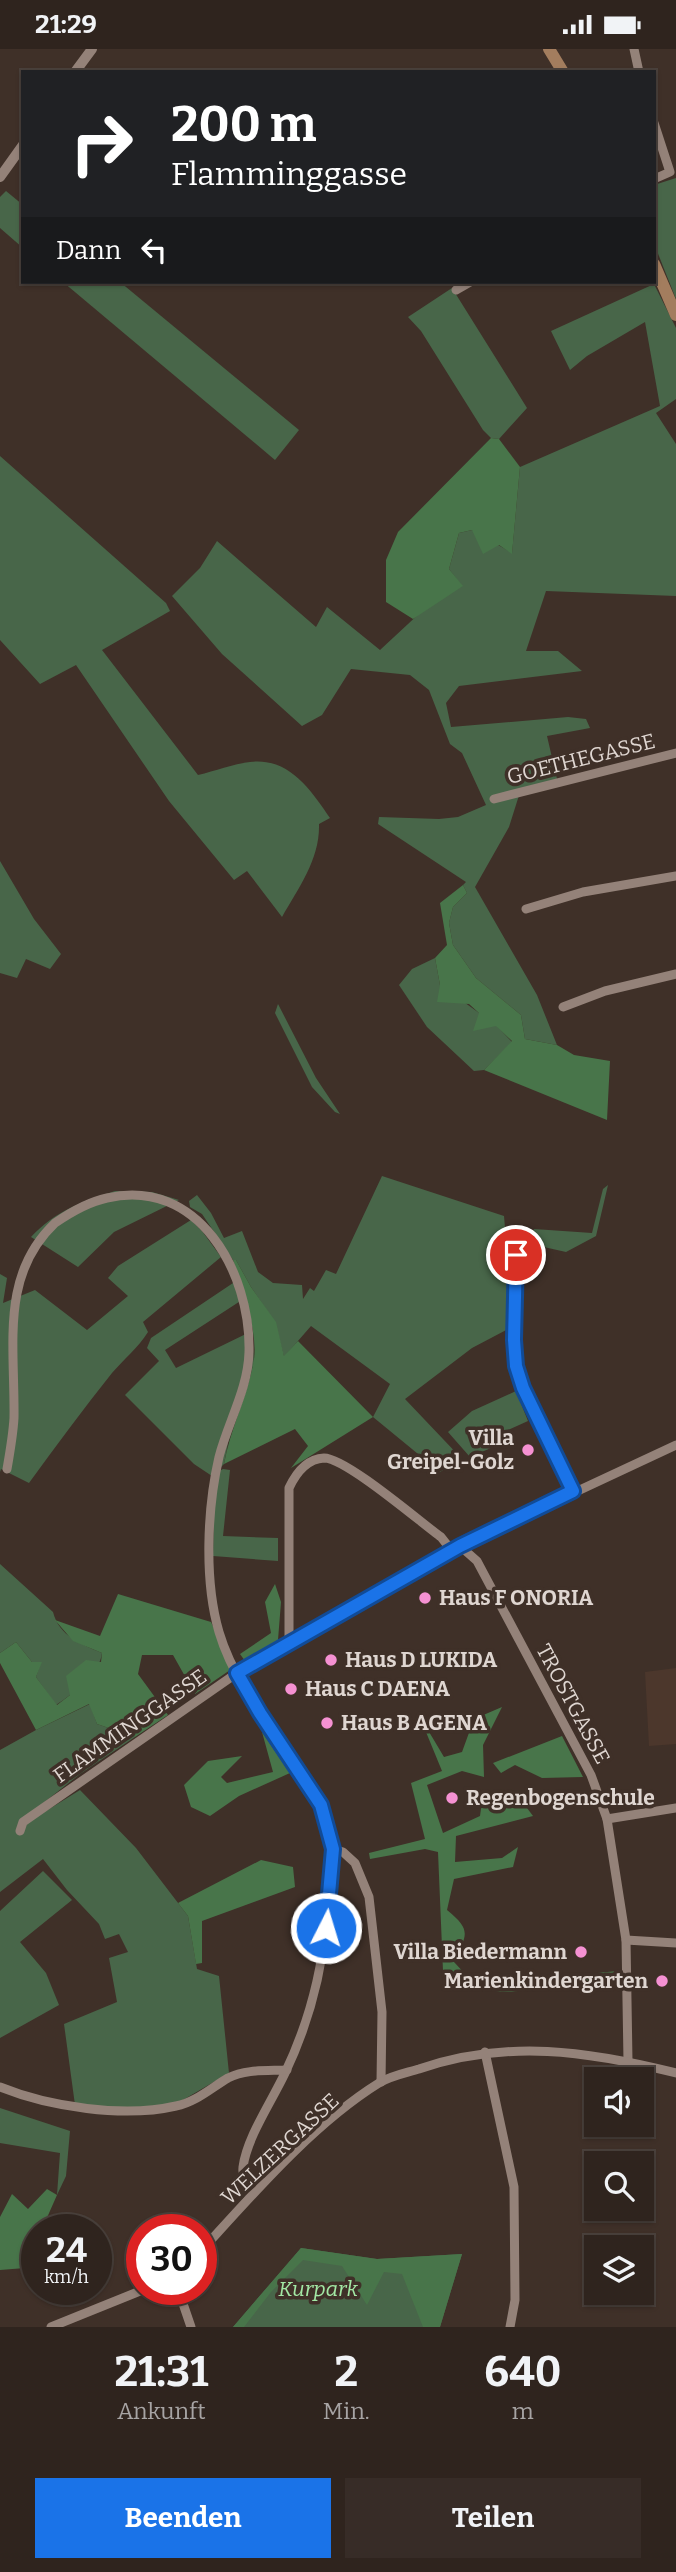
<!DOCTYPE html>
<html lang="de">
<head>
<meta charset="utf-8">
<style>
  body { margin:0; font-family:Bitter,serif; background:#372c27; color:#f1f3f6; height:100vh; display:flex; flex-direction:column; font-size:26px; white-space:nowrap }
  * { box-sizing:border-box; margin:0 }
  p { font-size:23px; color:#a7a4a4 }
  .icon { flex:none; width:38px; height:38px; fill:none; stroke:currentColor; stroke-width:2; stroke-linecap:round; stroke-linejoin:round }
  .map { position:relative; height:2278px; overflow:hidden }
  .panel { display:flex; flex-direction:column; background:#2f241e; flex:1 }
  .panel>* { flex:none }
  .banner { position:absolute; left:21px; top:21px; width:635px; height:214px; border-radius:0px; box-shadow:0 2px 5px #0004,0 0 0 2px #4a413c; background:#202124; color:#fff; overflow:hidden }
  .tools { position:absolute; left:584px; top:2018px; display:grid; gap:14px }
  .tools a { display:grid; place-items:center; width:70px; height:70px; border-radius:0px; background:#2f241e; box-shadow:0 2px 5px #0004,0 0 0 2px #4a413c; font-size:35px }
  .speed { position:absolute; left:21px; top:2165px; display:flex; gap:14px; font-size:35px; font-weight:700; text-align:center }
  .speed>* { display:grid; place-content:center; width:91px; height:91px; border-radius:50%; background:#2f241e; box-shadow:0 2px 5px #0004,0 0 0 2px #4a413c; line-height:1 }
  .speed small { font-size:18px; font-weight:400 }
  .speed .limit { border:10px solid #d22; background:#fff; color:#111 }
  .pin { position:absolute; display:grid; place-items:center; width:60px; height:60px; color:#fff; margin:-30px; border:4px solid #fff; border-radius:50%; box-shadow:0 2px 7px #0007 }
  .me { position:absolute; width:77px; margin:-38px; rotate:5deg; stroke-linejoin:round; filter:drop-shadow(0 0 5px #0008) }
  .turn { display:flex; align-items:center; gap:24px; height:147px; padding:0 35px; font-size:32px }
  .turn .icon { width:91px; height:91px; stroke-width:2.5 }
  .turn b { display:block; font-size:49px; line-height:60px }
  .then { display:flex; align-items:center; height:66px; padding:0 35px; background:#0003; gap:14px; font-size:26px }
  .eta { display:flex; justify-content:space-evenly; align-items:center; height:119px; text-align:center }
  .eta b { font-size:42px; font-weight:700; line-height:49px }
  .button { display:flex; gap:14px; margin-top:auto; padding:14px 35px }
  .button a { flex:1; height:80px; border-radius:0px; background:#1a73e8; color:#fff; font-size:28px; font-weight:700; line-height:80px; text-align:center }
  .button a+a { background:#372c27; color:#f1f3f6 }
  .status { display:flex; justify-content:space-between; align-items:center; height:49px; padding:0 35px; background:#2f241e; direction:ltr }
  .status svg { height:19px; fill:currentColor }
  .map>svg:first-child { display:block }
  .built { fill:#4c372c }
  .green { fill:#486649 }
  .forest { fill:#48754a }
  .lines { fill:none; stroke-linecap:round; stroke-linejoin:round }
  .minor { stroke:#948279; stroke-width:9 }
  .tertiary { stroke:#948279; stroke-width:10 }
  .secondary { stroke:#a37d5e; stroke-width:12 }
  .route-casing { stroke:#114b97; stroke-width:18 }
  .route { stroke:#1a73e8; stroke-width:12 }
  .poi-dot { fill:#f591d2; stroke:#3f3028; stroke-width:2.5 }
  .labels { text-anchor:middle; stroke-width:7; stroke-linejoin:round; paint-order:stroke }
  .street-label { font-size:21px; fill:#dfd6d1; stroke:#3f3028 }
  .poi-label { font-size:21px; font-weight:bold; fill:#dfd6d1; stroke:#3f3028; text-anchor:start }
  .park-label { font-size:21px; font-style:italic; fill:#a3e8a5; stroke:#3f3028 }
</style>
</head>
<body>
<div class="status"><b>21:29</b><svg viewBox="0 0 49 12"><path d="M0 12V9h3v3zM5 12V6h3v6zM10 12V3h3v9zM15 12V0h3v12zM26 1h20v11H26zM47 4h2v5h-2z"/></svg></div>
<div class="map">
<svg width="676" height="2278" viewBox="0 0 676 2278">
  <rect width="100%" height="100%" fill="#3f3028"/>
  <polygon class="built" points="676,1619 676,1695 649,1697 645,1623"/>
  <g class="green">
    <polygon points="676,129 676,250 655,197 654,136"/>
    <polygon points="6,142 23,156 23,199 0,179 0,148"/>
    <polygon points="63,233 120,233 299,381 275,411"/>
    <polygon points="654,235 676,279 676,350 656,364 676,395 676,547 546,542 526,602 558,602 582,622 459,637 446,654 451,678 568,668 586,670 590,679 547,687 557,730 521,740 509,778 475,838 537,946 557,996 525,990 521,966 476,929 453,896 449,874 453,858 467,844 463,836 466,833 378,775 379,768 439,770 458,768 486,756 462,704 450,695 429,641 410,626 351,620 322,666 302,677 222,605 172,547 200,519 217,492 316,578 327,558 380,601 422,562 462,537 449,520 459,484 472,481 512,504 520,418 660,357 645,273 587,307 570,321 551,282"/>
    <polygon points="452,239 527,359 499,390 491,389 483,381 421,282 408,268"/>
    <path d="M0,407l166,147 4,8 -68,39 96,125c17,-4 35,-11 52,-13 39,-5 61,28 80,56l-11,6c1,35 -20,63 -37,93l-35,-46 -13,9 -65,-79 -93,-136 -36,19 -40,-44z"/>
    <polygon points="0,812 34,870 61,905 50,920 26,910 17,929 0,924"/>
    <polygon points="435,909 440,936 496,976 512,993 484,1021 474,1022 427,978 399,936 412,920"/>
    <polygon points="278,955 316,1029 340,1065 335,1063 312,1038 275,964"/>
    <polygon points="382,1127 504,1167 505,1179 503,1188 513,1191 510,1279 472,1299 405,1350 462,1410 440,1423 373,1368 390,1335 311,1277 284,1308 275,1273 251,1238 236,1211 233,1211 202,1165 190,1158 189,1152 197,1146 211,1164 224,1189 242,1182 258,1223 273,1234 302,1236 303,1250 310,1239 314,1242 326,1221 336,1225"/>
    <polygon points="608,1136 596,1187 566,1203 526,1194 534,1180 592,1184 603,1140"/>
    <path d="M115,1142l37,1 27,8 -65,32 -36,35 -47,-30c24,-26 52,-36 84,-46z"/>
    <path d="M191,1171l11,11 19,26 -78,65 5,10c-10,16 -24,27 -36,41 -29,36 -56,73 -83,110l-28,-14 -1,3v-198l7,4 -4,25 32,-13 52,40 41,-34 -20,-18 10,-12z"/>
    <polygon points="239,1230 245,1249 165,1301 176,1319 252,1282 254,1314 228,1394 224,1415 212,1427 194,1415 125,1346 159,1312 147,1299 151,1289"/>
    <polygon points="516,1342 528,1372 490,1389 491,1399 470,1408 448,1383 472,1362"/>
    <polygon points="223,1420 230,1421 223,1487 278,1489 278,1512 213,1507 214,1463 219,1422"/>
    <path d="M0,1515l53,48c6,24 28,32 49,41 -2,20 -29,41 -46,52l-20,-28 5,-15h-9l-16,-20 -16,11z"/>
    <polygon points="90,1655 97,1675 135,1688 80,1725 42,1755 46,1762 80,1741 136,1799 188,1867 197,1920 219,1927 229,2024 176,2055 133,2059 75,2056 64,1975 117,1953 109,1909 128,1903 119,1885 105,1890 99,1875 67,1841 43,1810 0,1843 0,1701 36,1681"/>
    <polygon points="43,1822 72,1851 20,1893 46,1924 59,1956 0,1989 0,1862"/>
    <polygon points="0,2059 70,2082 66,2127 57,2146 60,2104 0,2094"/>
    <polygon points="301,2199 377,2210 462,2205 440,2278 233,2278"/>
  </g>
  <g class="forest">
    <polygon points="491,389 499,390 520,418 512,505 499,496 483,505 472,481 459,484 449,520 463,537 413,570 386,553 386,511 398,483"/>
    <polygon points="463,836 467,844 453,858 449,874 453,896 476,929 521,966 525,990 557,996 574,1006 610,1012 607,1071 484,1021 512,992 496,977 473,982 479,964 469,955 437,953 440,936 435,909 447,896 440,854"/>
    <path d="M233,1211h3l15,27 25,35 8,34 14,-15 75,76 -82,51 17,-22 -13,-17 -71,35c6,-34 22,-65 29,-99 7,-31 -11,-75 -20,-105z"/>
    <polygon points="275,1535 281,1553 278,1591 245,1612 240,1605 271,1584 265,1553"/>
    <polygon points="118,1545 211,1573 233,1619 195,1645 173,1606 142,1606 138,1625 168,1666 135,1688 97,1675 89,1655 36,1681 0,1614 0,1604 16,1593 32,1613 42,1613 36,1628 57,1656 70,1646 66,1627 86,1611 101,1613 102,1604 73,1592 55,1571 100,1587"/>
    <path d="M502,1658l-19,38 1,32 -22,-6 -35,14 16,48 37,-17 3,-22 19,12 25,2 6,8 -77,20 -1,26 47,-4 16,-11 -5,20 -59,12 -7,31c26,21 19,25 7,52l26,28 10,-6 127,-13 -1,6 -105,15 -31,-2 -37,-19 -5,-119 -13,-3 -55,10 -1,-6 56,-14 -14,-56 31,-12 -23,-56 25,42 18,-5 12,-33z"/>
    <polygon points="262,1683 290,1724 239,1747 210,1767 191,1758 184,1736 208,1712 242,1707 221,1728 227,1734 273,1723"/>
    <polygon points="562,1687 583,1728 542,1729 515,1716 501,1724 493,1714"/>
    <polygon points="261,1811 293,1818 295,1838 202,1872 202,1914 196,1915 188,1867 178,1854"/>
    <polygon points="47,2140 57,2146 42,2180 37,2180 37,2192 25,2219 0,2221 0,2168 12,2145 28,2160"/>
    <polygon points="301,2199 377,2210 462,2205 440,2278 423,2278 402,2225 384,2223 367,2256 342,2217 303,2211 271,2243 244,2278 233,2278"/>
  </g>
  <g class="lines">
    <g class="minor">
      <polyline points="634,0 639,23"/>
      <polyline points="654,74 670,123 654,130"/>
      <polyline points="456,241 470,233"/>
      <polyline points="494,750 676,704"/>
      <polyline points="526,860 583,843 676,827"/>
      <polyline points="563,958 605,942 676,925"/>
      <polyline points="516,1206 514,1291 516,1317 523,1339 573,1442"/>
      <path d="M7,1420c3,-17 6,-34 7,-51 1,-74 -14,-143 41,-195 16,-11 33,-21 52,-25 91,-21 144,74 142,154 -1,37 -21,70 -30,105 -12,52 -15,124 0,175 13,44 43,84 69,121 20,30 39,56 44,92 3,25 -4,55 -6,80 -5,51 -19,102 -41,148 -13,28 -38,64 -42,94 -1,12 3,18 10,26"/>
      <polyline points="460,1497 477,1512 591,1726 607,1770 626,1891 628,2012"/>
      <path d="M289,1594v-155c7,-15 17,-29 35,-30 22,0 96,64 117,79l11,14"/>
      <polyline points="607,1770 676,1759"/>
      <polyline points="20,1782 23,1773 237,1624 289,1594 460,1497 676,1396"/>
      <polyline points="333,1800 343,1803 355,1814 369,1848 382,1963 381,2033"/>
      <polyline points="626,1891 676,1894"/>
      <polyline points="485,2003 514,2138 515,2251 510,2278"/>
      <path d="M0,2038c49,20 124,31 176,19 20,-4 35,-18 52,-28 18,-9 39,-7 59,-8"/>
      <path d="M201,2202c52,-57 112,-127 178,-168 11,-7 27,-10 40,-14 88,-30 169,-18 257,4"/>
      <polyline points="178,2240 191,2278"/>
      <polyline points="51,2278 145,2240"/>
    </g>
    <g class="tertiary">
      <polyline points="75,23 92,0"/>
      <polyline points="0,128 23,96"/>
    </g>
    <g class="secondary">
      <polyline points="549,0 563,23"/>
      <polyline points="654,215 676,266"/>
    </g>
  </g>
  <g class="lines">
    <defs>
      <polyline id="route" points="326,1879 333,1800 321,1756 260,1664 237,1624 460,1497 573,1442 523,1339 516,1317 514,1291 516,1206"/>
    </defs>
    <use href="#route" class="route-casing"/>
    <use href="#route" class="route"/>
  </g>
  <g class="poi-dot">
    <circle cx="528" cy="1401" r="7"/>
    <circle cx="425" cy="1549" r="7"/>
    <circle cx="331" cy="1611" r="7"/>
    <circle cx="291" cy="1640" r="7"/>
    <circle cx="327" cy="1674" r="7"/>
    <circle cx="452" cy="1749" r="7"/>
    <circle cx="581" cy="1903" r="7"/>
    <circle cx="662" cy="1932" r="7"/>
  </g>
  <g class="labels">
    <g class="street-label">
      <text transform="translate(581 710) rotate(-14)" y="7">GOETHEGASSE</text>
      <text transform="translate(573 1655) rotate(62)" y="7">TROSTGASSE</text>
      <text transform="translate(130 1677) rotate(-35)" y="7">FLAMMINGGASSE</text>
      <text transform="translate(280 2100) rotate(-43)" y="7">WELZERGASSE</text>
    </g>
    <g class="poi-label">
      <text x="514" y="1396" text-anchor="end">Villa<tspan x="514" dy="24">Greipel-Golz</tspan></text>
      <text x="439" y="1556">Haus F ONORIA</text>
      <text x="345" y="1618">Haus D LUKIDA</text>
      <text x="305" y="1647">Haus C DAENA</text>
      <text x="341" y="1681">Haus B AGENA</text>
      <text x="466" y="1756">Regenbogenschule</text>
      <text x="567" y="1910" text-anchor="end">Villa Biedermann</text>
      <text x="648" y="1939" text-anchor="end">Marienkindergarten</text>
    </g>
    <g class="park-label">
      <text x="318" y="2247">Kurpark</text>
    </g>
  </g>
</svg>
<div class="tools">
<a><svg class="icon" aria-label="sound" viewBox="0 0 24 24"><path d="M4 9h4l5-4v14l-5-4H4zM17 9q2 3 0 6"/></svg></a>
<a><svg class="icon" aria-label="search" viewBox="0 0 24 24"><circle cx="10" cy="10" r="6"/><path d="M15 15l6 6"/></svg></a>
<a><svg class="icon" aria-label="layers" viewBox="0 0 24 24"><path d="M12 4l9 5-9 5-9-5zM3 14l9 5 9-5"/></svg></a>
</div>
<div class="speed"><div>24<small>km/h</small></div><div class="limit">30</div></div>
<div class="pin" style="left:516px;top:1206px;background:#d93025"><svg class="icon" aria-label="arrive" viewBox="0 0 24 24"><path d="M6 21V4h12l-3 4 3 4H6"/></svg></div>
<svg class="me" style="left:326px;top:1879px" viewBox="-20 -20 40 40"><circle r="17" fill="#1a73e8" stroke="#fff" stroke-width="3"/><path d="M0-11L8 9 0 5-8 9z" fill="#fff"/></svg>
<div class="banner">
<div class="turn"><svg class="icon" aria-label="right" viewBox="0 0 24 24"><path d="M7 20v-9h11M14 6l5 5-5 5"/></svg><div><b>200 m</b>Flamminggasse</div></div>
<div class="then">Dann<svg class="icon" aria-label="left" viewBox="0 0 24 24"><path d="M17 20v-9H6M10 6l-5 5 5 5"/></svg></div>
</div>
</div>
<section class="panel">
<div class="eta">
<div><b>21:31</b><p>Ankunft</p></div>
<div><b>2</b><p>Min.</p></div>
<div><b>640</b><p>m</p></div>
</div>
<div class="button"><a>Beenden</a><a>Teilen</a></div>
</section>
</body>
</html>
